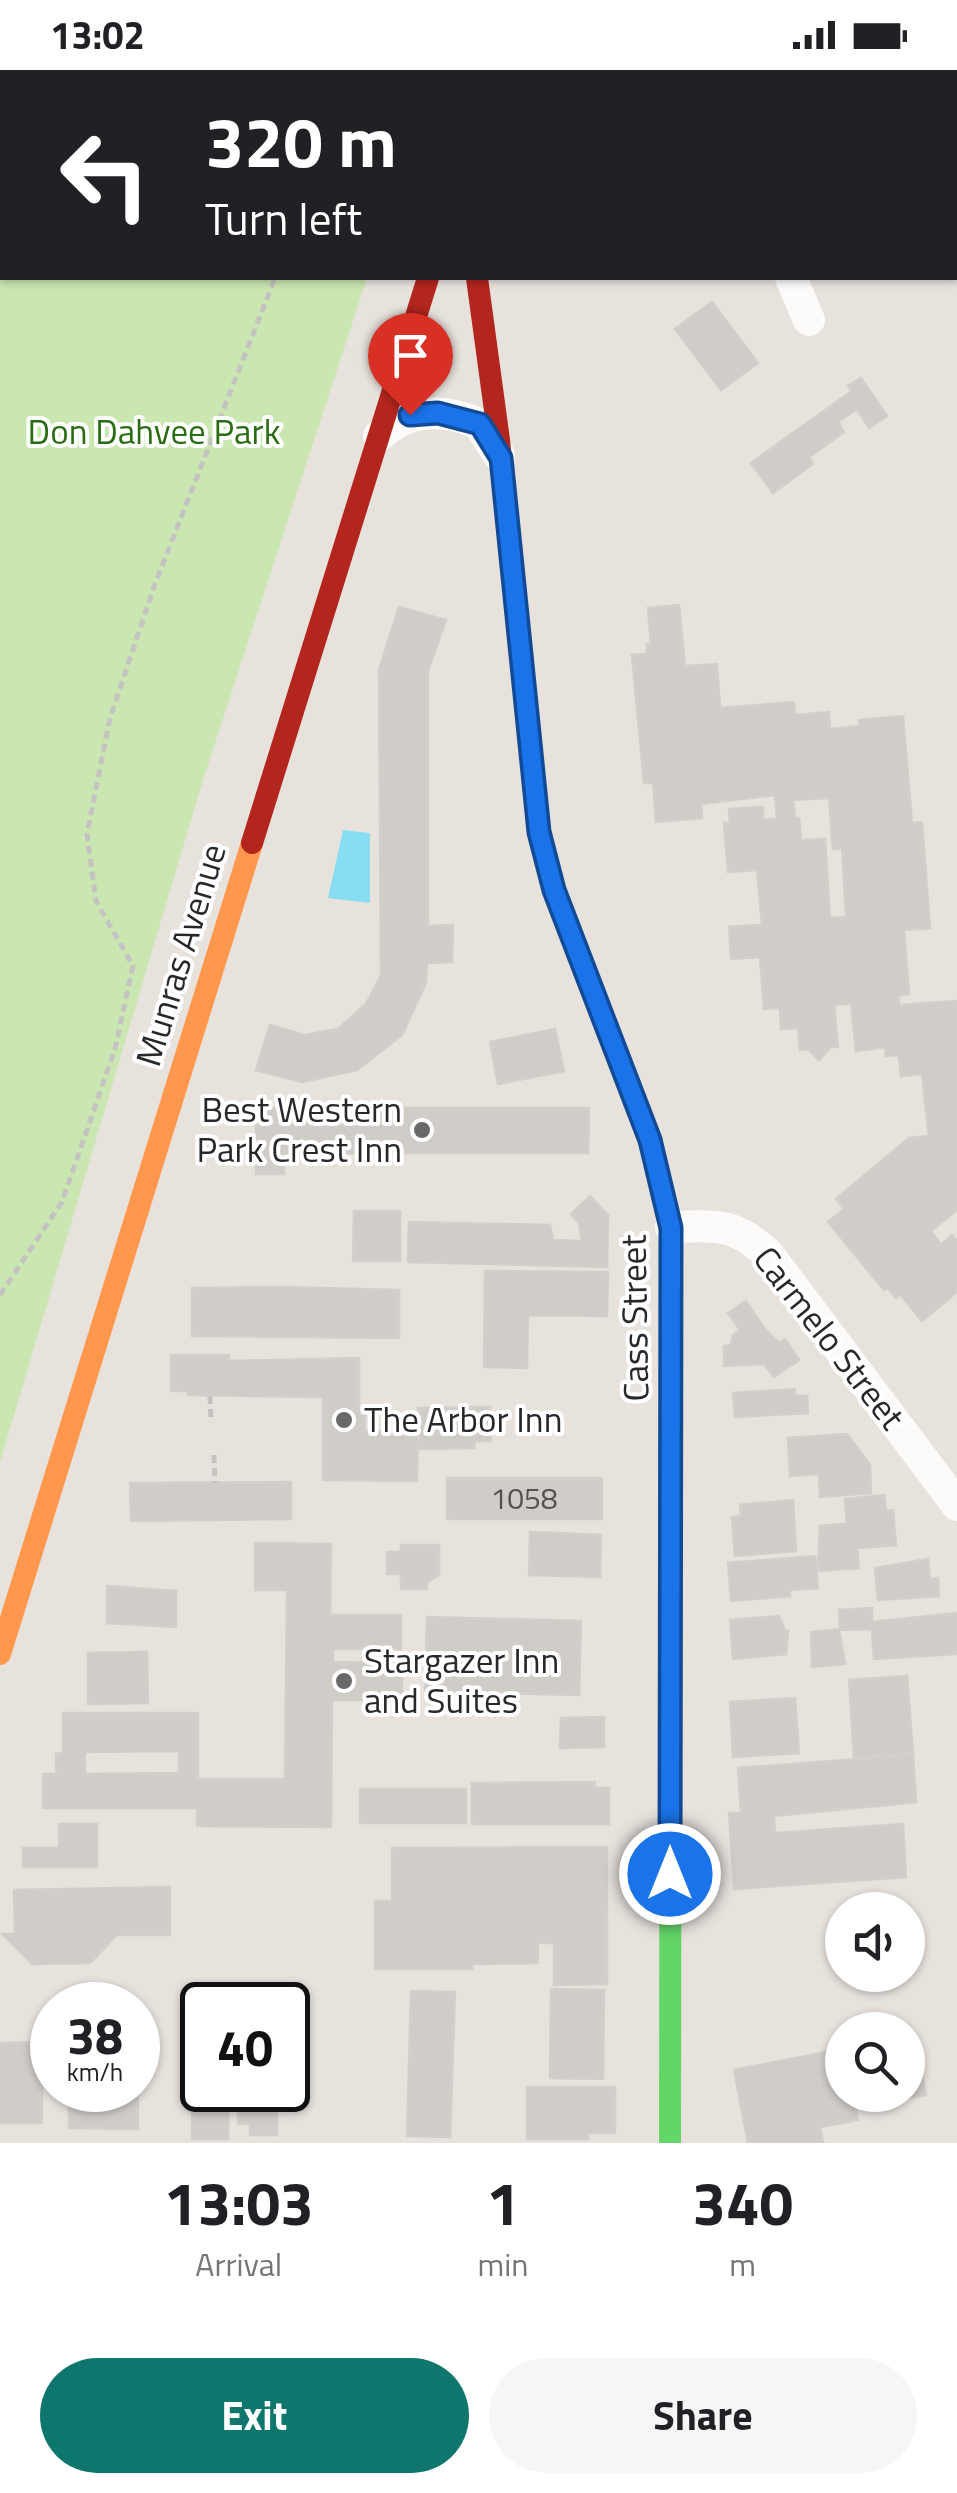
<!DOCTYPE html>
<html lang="en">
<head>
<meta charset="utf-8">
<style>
  body { margin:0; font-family:"Titillium Web",sans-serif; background:#f6f6f6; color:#202124; height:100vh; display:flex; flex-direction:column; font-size:38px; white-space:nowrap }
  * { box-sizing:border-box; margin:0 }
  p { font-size:32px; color:#757577 }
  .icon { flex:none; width:55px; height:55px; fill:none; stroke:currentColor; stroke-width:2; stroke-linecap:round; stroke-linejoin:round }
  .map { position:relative; height:2073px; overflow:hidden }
  .side { display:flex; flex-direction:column; background:#fff; flex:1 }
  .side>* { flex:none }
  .banner { position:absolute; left:0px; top:0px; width:958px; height:210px; box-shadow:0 2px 8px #0004; background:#202124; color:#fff; overflow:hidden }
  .tools { position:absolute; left:825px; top:1822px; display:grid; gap:20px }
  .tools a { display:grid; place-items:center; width:100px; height:100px; border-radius:50%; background:#fff; box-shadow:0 2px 8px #0004; font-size:50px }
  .speed { position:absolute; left:30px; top:1912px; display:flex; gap:20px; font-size:50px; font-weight:700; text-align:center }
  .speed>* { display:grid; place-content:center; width:130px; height:130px; border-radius:50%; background:#fff; box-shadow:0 2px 8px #0004; line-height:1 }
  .speed small { font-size:25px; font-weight:400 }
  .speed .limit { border:5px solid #111; border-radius:15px; background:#fff; color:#111 }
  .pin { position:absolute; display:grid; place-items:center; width:85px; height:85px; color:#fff; margin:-102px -42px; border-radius:50% 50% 50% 0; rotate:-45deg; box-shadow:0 0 10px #0007 }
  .pin .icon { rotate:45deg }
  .me { position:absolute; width:110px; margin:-55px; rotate:0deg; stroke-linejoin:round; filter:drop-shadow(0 0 8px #0008) }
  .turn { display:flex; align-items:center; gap:35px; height:210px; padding:0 40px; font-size:45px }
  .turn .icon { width:130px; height:130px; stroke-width:2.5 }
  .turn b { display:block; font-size:70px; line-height:85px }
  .eta { display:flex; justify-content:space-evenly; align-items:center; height:170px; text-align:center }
  .eta b { font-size:60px; font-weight:700; line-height:70px }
  .primary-button { display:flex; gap:20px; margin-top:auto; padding:20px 40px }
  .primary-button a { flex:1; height:115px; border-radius:60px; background:#0f766e; color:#fff; font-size:40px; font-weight:700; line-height:115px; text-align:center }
  .primary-button a+a { background:#f6f6f6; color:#202124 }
  .status { display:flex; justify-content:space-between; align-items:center; height:70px; padding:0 50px; background:#fff; direction:ltr }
  .status svg { height:28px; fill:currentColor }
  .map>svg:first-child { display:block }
  .green { fill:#cae6b1 }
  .water { fill:#87ddf2 }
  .building { fill:#d0ccc8; stroke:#d3cec9; stroke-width:2.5; fill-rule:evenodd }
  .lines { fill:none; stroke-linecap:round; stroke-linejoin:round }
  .path { stroke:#c4c3c2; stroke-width:5; stroke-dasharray:8 5; stroke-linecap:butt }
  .street { stroke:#fcfbfa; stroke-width:32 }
  .fast { stroke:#63d668; stroke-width:22 }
  .slow { stroke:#ff974d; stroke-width:22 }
  .jam { stroke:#b3261e; stroke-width:22 }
  .route-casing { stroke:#114b97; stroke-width:25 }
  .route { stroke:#1a73e8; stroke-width:18 }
  .poi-dot { fill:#6b6967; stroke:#fff; stroke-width:4 }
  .labels { text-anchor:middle; stroke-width:8; stroke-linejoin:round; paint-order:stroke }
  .number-label { font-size:30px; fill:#535251 }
  .park-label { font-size:35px; fill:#2a6c12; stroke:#fff }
  .street-label { font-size:35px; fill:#282828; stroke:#fff }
  .poi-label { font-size:35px; fill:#282828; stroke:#fff; text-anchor:start }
</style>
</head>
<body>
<div class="status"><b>13:02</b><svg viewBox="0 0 49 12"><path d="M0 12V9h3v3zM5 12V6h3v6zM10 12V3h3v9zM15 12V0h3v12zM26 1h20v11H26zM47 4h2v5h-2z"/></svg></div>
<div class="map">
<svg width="957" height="2073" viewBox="0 0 957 2073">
  <rect width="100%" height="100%" fill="#e8e2dd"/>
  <polygon class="green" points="0,0 434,0 2,2 2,208 367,208 203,710 0,1392"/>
  <polygon class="water" points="343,760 370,763 370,833 328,828"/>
  <g class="building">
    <polygon points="712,232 758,293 721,320 675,259"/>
    <polygon points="861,308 887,346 869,358 857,339 838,352 844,362 809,387 813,394 773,423 751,393 852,321 848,316"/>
    <path d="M679,535l6,61 32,-2 3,44 74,-6 1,13 34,-3 1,17 30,-3 -1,-6 44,-4 9,107 10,-1 8,106 -26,2 5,64 -11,2 1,9 58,-4v209l-26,21 10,14 11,-10 5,6v51l-35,29 -22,-27 -4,4 -9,-11 -3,3 -56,-68 16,-13 -8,-10 73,-61 20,-2 -7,-62 -21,2 -2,-21 -13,1 -1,-9 -29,4 -5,-48 -17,2 4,42h-7l-12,13 -11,-11 -8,1 -2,-22 -17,1 -1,-21 -16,1 -4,-52 -29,2 -2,-32 33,-2 -5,-55 -29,2 -4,-49h6l-1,-14 34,-2v13l14,-1 -2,-24 -74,9 1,14 -46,4 -3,-39h-9l-12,-128 15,-1v-10h4l-3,-36zM829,728l4,51 9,-1 4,69 -16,1 -5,-79 -24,1 -2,-22h-4l-2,-18z"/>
    <polygon points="399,537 446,550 428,600 428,856 453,855 452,892 427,893 426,913 402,965 357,1000 302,1012 256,1000 270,955 304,965 338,959 366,934 381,905 379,600"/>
    <polygon points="555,959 564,1001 498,1014 490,972"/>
    <polygon points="256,1038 589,1038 588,1083 284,1083 284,1104 256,1104"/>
    <polygon points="590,1126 608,1145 607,1197 408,1192 409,1152 550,1155 553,1170 582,1171 579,1153 571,1144"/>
    <polygon points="354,1141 400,1141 400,1191 353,1191"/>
    <polygon points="485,1201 608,1202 607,1246 528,1245 527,1298 484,1297"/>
    <polygon points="280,1217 399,1220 399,1268 192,1266 192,1218"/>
    <polygon points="746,1231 764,1258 779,1273 785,1269 799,1290 774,1307 764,1294 724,1296 724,1276 731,1275 733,1265 740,1260 728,1243"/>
    <polygon points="171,1285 229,1285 228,1291 359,1288 359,1339 365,1339 365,1361 418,1361 417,1411 323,1410 323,1327 188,1325 188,1321 171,1321"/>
    <polygon points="795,1319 795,1326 807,1326 808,1343 735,1347 733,1323"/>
    <polygon points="490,1337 491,1371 474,1371 474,1378 419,1379 418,1338"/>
    <polygon points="847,1364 870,1395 871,1423 820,1427 819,1404 790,1406 788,1368"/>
    <rect x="447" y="1408" width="155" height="41"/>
    <polygon points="291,1412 291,1449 131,1451 130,1413"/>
    <polygon points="884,1425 886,1441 893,1440 896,1475 857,1478 859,1498 818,1501 820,1456 847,1454 845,1429"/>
    <polygon points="793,1430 796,1481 735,1486 732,1447 741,1446 740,1435"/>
    <polygon points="530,1462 601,1465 600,1507 529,1505"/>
    <path d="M255,1473l76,1 -1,71h71v34h-68v13l69,1v37h-70l-1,127 -134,-1v-18h-154v-34h25l-12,-3v-17l13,-3h-6v-38h135v66h87l2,-189h-32zM179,1681v22l-94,1v-22z"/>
    <polygon points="401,1475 439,1475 439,1505 427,1512 427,1519 401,1519 401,1504 387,1504 387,1482 401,1482"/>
    <polygon points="815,1486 818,1518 790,1520 790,1526 731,1531 728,1493"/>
    <polygon points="928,1489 930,1509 938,1508 939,1526 878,1530 875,1498"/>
    <polygon points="107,1516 176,1521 176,1557 107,1553"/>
    <polygon points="872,1538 872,1552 957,1543 957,1584 874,1589 872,1559 840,1560 839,1540"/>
    <polygon points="779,1546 785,1561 788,1561 786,1584 733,1589 730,1550"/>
    <polygon points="427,1547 581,1551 579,1625 425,1621"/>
    <polygon points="839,1559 845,1594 812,1597 811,1562"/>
    <polygon points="147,1582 148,1633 88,1634 88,1583"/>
    <polygon points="907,1606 913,1683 854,1687 849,1610"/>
    <polygon points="795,1628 799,1683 733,1687 730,1632"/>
    <polygon points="604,1647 604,1677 560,1678 561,1648"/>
    <polygon points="913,1685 916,1732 774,1746 775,1763 903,1754 906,1807 734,1819 729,1743 741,1743 738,1698"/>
    <polygon points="595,1712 594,1718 609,1718 609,1754 472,1754 472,1713"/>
    <rect x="360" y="1719" width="106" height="34"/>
    <polygon points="59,1754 97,1754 97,1797 23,1797 23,1778 59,1778"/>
    <polygon points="607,1777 607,1914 554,1915 554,1873 538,1873 538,1893 472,1894 472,1899 375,1899 375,1831 392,1831 392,1778"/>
    <polygon points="170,1817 170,1865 117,1865 90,1893 32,1894 2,1864 15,1864 14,1820"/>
    <polygon points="551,1919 604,1920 603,2009 550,2008"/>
    <polygon points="411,1921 455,1922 450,2067 407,2066"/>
    <polygon points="138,1944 148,1944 148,1984 138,1984 138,2059 69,2058 69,2020 138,2020"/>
    <polygon points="915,1966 926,2025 856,2038 858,2050 820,2057 823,2073 748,2073 734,2000 842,1979 842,2025 908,2025 908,1967"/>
    <polygon points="42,1972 42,2053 0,2053 0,1973"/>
    <polygon points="192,2011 202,2011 202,2020 229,2020 228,2069 192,2069"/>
    <polygon points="527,2017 615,2017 615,2063 588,2063 588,2069 527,2069"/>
    <polygon points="238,2020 277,2020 277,2065 250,2065 250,2054 238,2054"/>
  </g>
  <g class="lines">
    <g class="path">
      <polyline points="28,2 29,0"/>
      <polyline points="365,2 366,0"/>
      <polyline points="0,58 2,53"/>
      <polyline points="0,1225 62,1132 115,979 133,896 96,831 87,764 110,648 155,514 275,208"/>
      <polyline points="210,1326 211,1351"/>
      <polyline points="214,1385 215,1413"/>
    </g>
    <g class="street">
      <polyline points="329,2 329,0"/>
      <polyline points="955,15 957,14"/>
      <polyline points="791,208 809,250"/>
      <path d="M379,366c29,-27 65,-28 100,-12l20,31"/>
      <path d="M671,1157c47,-1 63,-5 98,28l188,250"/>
    </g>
    <g class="fast">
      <polyline points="495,2 496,0"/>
      <polyline points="670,2073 671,1360"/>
    </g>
    <g class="slow">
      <polyline points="557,828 650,1069 671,1157 671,1360"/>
      <polyline points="0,1584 252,773"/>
    </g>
    <g class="jam">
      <polyline points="477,208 499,370 539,762 557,828"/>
      <polyline points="252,773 428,208"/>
    </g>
  </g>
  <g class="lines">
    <defs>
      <polyline id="route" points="410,345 438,343 480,354 501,388 539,762 554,820 650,1070 671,1158 670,1804"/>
    </defs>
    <use href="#route" class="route-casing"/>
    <use href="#route" class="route"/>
  </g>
  <g class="poi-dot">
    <circle cx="422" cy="1060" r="10"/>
    <circle cx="344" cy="1350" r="10"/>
    <circle cx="344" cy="1611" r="10"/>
  </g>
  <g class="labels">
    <g class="number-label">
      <text x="524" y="1439">1058</text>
    </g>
    <g class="park-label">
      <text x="154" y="374">Don Dahvee Park</text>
    </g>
    <g class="street-label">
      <text transform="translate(181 885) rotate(-73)" y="12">Munras Avenue</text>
      <text transform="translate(635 1248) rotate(-91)" y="12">Cass Street</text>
      <text transform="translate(829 1268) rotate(52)" y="12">Carmelo Street</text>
    </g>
    <g class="poi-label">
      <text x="402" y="1052" text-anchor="end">Best Western<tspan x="402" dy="40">Park Crest Inn</tspan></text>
      <text x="364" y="1362">The Arbor Inn</text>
      <text x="364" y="1603">Stargazer Inn<tspan x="364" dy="40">and Suites</tspan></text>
    </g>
  </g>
</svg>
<div class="tools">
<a><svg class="icon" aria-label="sound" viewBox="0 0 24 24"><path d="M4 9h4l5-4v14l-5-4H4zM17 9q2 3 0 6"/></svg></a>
<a><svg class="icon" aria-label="search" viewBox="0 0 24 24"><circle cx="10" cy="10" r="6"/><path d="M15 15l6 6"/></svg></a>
</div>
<div class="speed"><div>38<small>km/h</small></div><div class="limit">40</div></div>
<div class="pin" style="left:410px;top:345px;background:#d93025"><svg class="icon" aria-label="arrive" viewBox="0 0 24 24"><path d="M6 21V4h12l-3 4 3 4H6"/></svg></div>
<svg class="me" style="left:670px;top:1804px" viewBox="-20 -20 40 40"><circle r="17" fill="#1a73e8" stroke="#fff" stroke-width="3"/><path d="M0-11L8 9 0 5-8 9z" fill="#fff"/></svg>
<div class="banner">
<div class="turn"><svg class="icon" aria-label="left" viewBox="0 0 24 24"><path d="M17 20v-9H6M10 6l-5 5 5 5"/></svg><div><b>320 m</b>Turn left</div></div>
</div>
</div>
<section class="side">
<div class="eta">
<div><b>13:03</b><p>Arrival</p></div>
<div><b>1</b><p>min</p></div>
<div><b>340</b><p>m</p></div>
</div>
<div class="primary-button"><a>Exit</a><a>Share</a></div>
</section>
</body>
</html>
